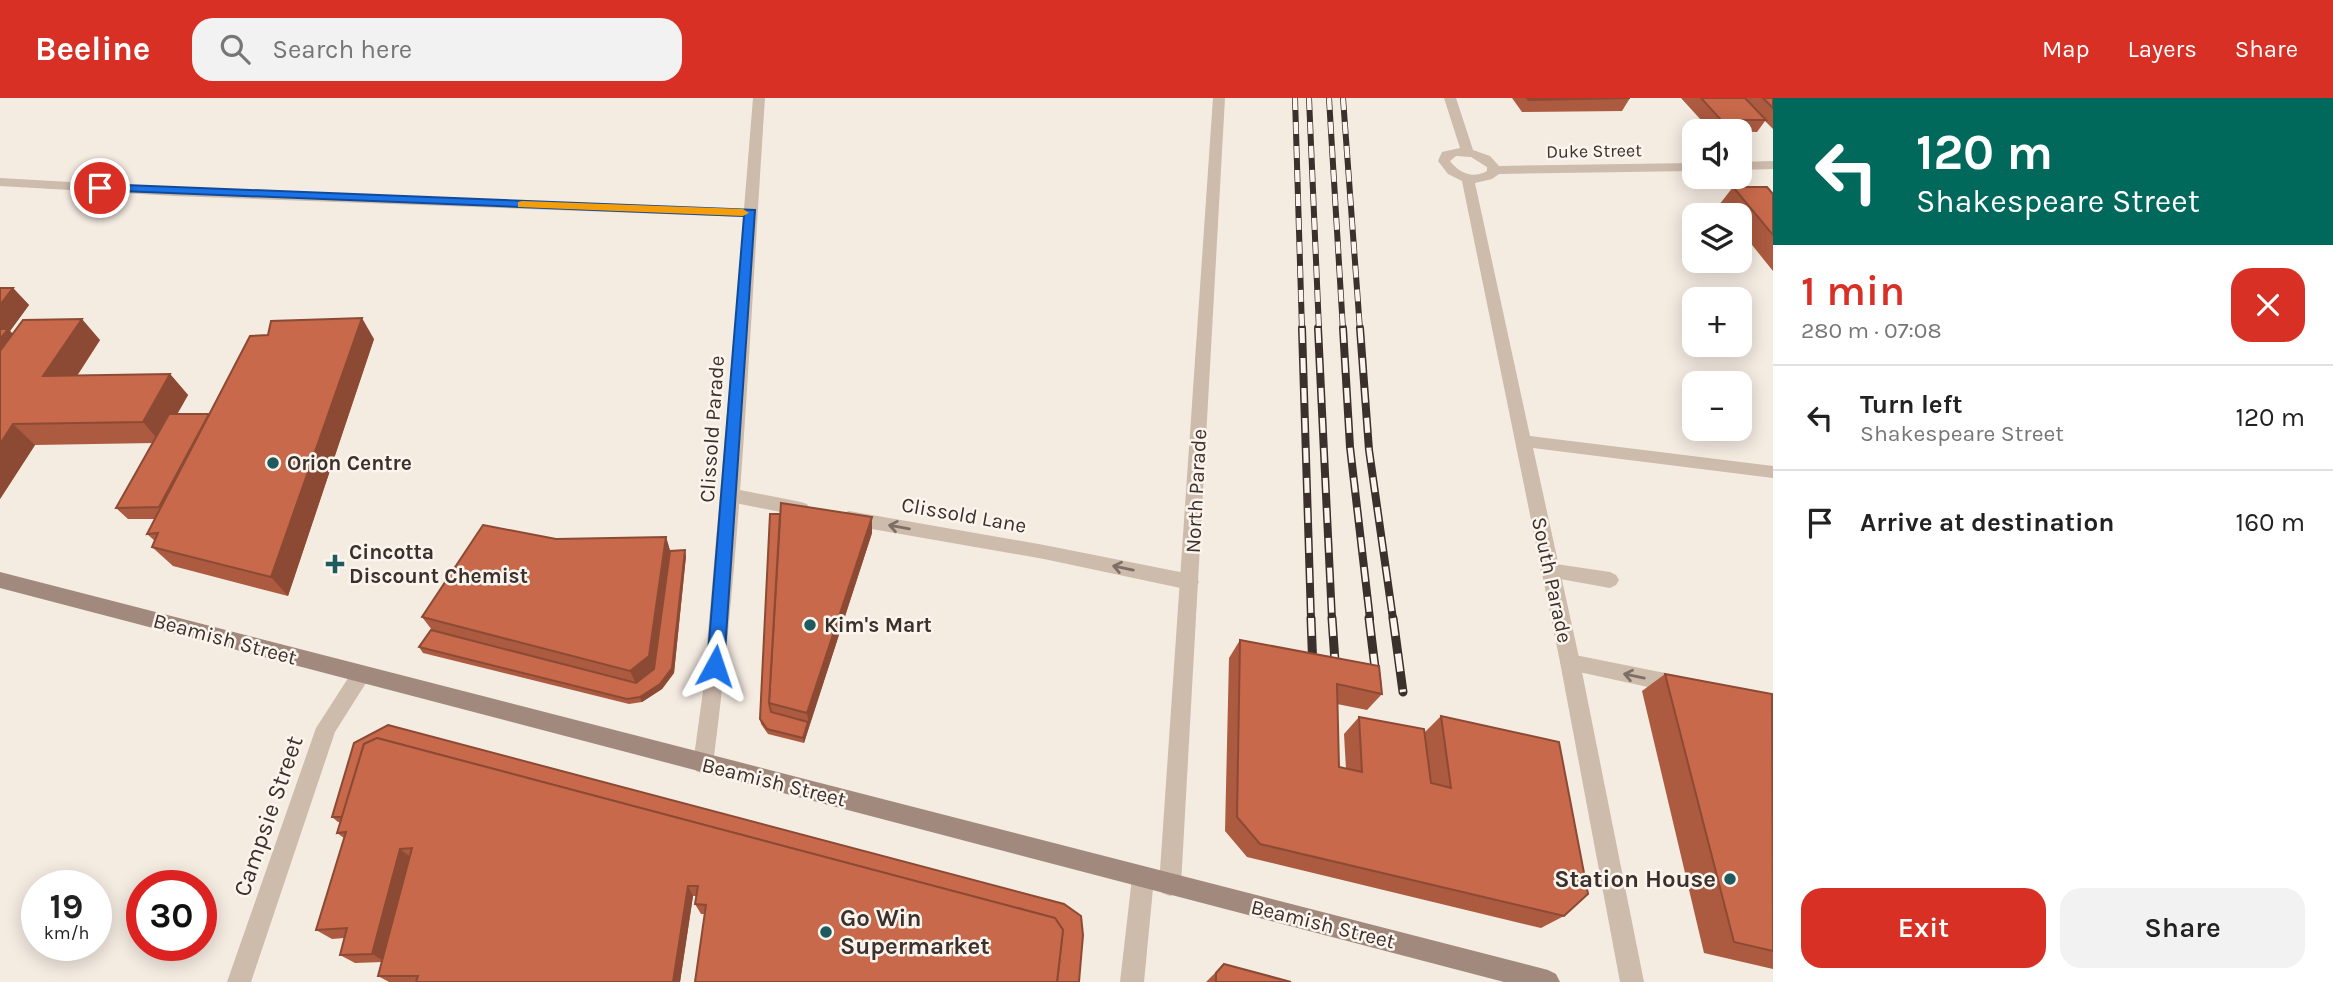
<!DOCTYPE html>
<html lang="en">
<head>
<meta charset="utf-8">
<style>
  body { margin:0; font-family:Karla,sans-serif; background:#f2f2f2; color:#222; height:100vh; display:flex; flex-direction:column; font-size:26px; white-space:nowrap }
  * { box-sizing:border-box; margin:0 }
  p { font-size:23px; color:#767676 }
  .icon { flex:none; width:38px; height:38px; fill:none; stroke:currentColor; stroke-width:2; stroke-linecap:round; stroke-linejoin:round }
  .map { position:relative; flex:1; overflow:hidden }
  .panel { display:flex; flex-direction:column; background:#fff; width:560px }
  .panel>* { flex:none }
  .hud { background:#00695c; color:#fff; overflow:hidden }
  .tools { position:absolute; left:1682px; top:21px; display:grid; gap:14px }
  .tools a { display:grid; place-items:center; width:70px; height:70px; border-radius:14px; background:#fff; box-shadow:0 4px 18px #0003; font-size:35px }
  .speed { position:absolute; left:21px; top:772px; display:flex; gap:14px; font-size:35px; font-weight:700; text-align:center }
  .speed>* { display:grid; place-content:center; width:91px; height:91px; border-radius:50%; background:#fff; box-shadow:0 4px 18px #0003; line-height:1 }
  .speed small { font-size:18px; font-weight:400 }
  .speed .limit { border:10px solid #d22; background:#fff; color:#111 }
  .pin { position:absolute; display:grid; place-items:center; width:60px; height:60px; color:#fff; margin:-30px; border:4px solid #fff; border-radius:50%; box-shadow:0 2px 7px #0007 }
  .me { position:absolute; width:77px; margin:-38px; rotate:5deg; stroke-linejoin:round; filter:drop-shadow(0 0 5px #0008) }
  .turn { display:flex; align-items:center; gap:24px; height:147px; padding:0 28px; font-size:32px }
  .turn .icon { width:91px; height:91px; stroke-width:2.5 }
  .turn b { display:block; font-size:49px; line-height:60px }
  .round { display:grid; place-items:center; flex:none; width:74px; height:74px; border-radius:21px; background:#f2f2f2 }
  .head { display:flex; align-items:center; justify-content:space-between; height:119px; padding:0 28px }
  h1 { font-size:42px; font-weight:600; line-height:52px; color:#d93025 }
  .action { display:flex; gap:14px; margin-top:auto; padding:14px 28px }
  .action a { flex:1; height:80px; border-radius:21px; background:#d93025; color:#fff; font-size:28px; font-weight:600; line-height:80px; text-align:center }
  .action a+a { background:#f2f2f2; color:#222 }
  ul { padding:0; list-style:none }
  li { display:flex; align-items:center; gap:21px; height:105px; padding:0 28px; border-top:2px solid #e0e0e0 }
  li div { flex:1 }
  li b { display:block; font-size:26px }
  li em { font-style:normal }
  header { display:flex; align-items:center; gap:42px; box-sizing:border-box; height:98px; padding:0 35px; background:#d93025; color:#fff }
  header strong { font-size:33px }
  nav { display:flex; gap:38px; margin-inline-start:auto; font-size:24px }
  .search { width:490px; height:63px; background:#f2f2f2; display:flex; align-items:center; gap:18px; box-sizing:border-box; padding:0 24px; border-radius:21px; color:#767676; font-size:26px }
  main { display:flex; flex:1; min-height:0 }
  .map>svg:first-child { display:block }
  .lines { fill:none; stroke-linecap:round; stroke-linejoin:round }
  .lane { fill:#cdbbac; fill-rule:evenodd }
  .street { fill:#cdbbac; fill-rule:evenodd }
  .secondary { fill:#a18a7d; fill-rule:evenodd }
  .rail-far2-casing { stroke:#3b302b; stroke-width:6 }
  .rail-far1-casing { stroke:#3b302b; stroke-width:8 }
  .rail-casing { stroke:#3b302b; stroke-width:9 }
  .rail-far2 { stroke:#fbf5ee; stroke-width:4.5; stroke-dasharray:12; stroke-linecap:butt }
  .rail-far1 { stroke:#fbf5ee; stroke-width:5; stroke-dasharray:15; stroke-linecap:butt }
  .rail { stroke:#fbf5ee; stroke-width:6; stroke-dasharray:18; stroke-linecap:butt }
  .wall { fill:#ac5a40 }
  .shaded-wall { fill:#8c4a34 }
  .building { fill:#c8694b; stroke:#8c4a34; stroke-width:2 }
  .oneway { stroke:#7d6f65 }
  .route { fill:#1a73e8; stroke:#114b97; stroke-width:2 }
  .slow { fill:#f59e0b }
  .poi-dot { fill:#1f5a5e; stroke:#fbf5ee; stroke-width:2.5 }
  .labels { text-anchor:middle; stroke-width:5; stroke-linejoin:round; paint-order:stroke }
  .far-street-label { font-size:18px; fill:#3b302b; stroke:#fbf5ee }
  .street-label { font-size:21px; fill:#3b302b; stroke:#fbf5ee }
  .poi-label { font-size:21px; font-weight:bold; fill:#3b302b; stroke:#fbf5ee; text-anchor:start }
  .near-street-label { font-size:24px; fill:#3b302b; stroke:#fbf5ee }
  .near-poi-label { font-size:24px; font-weight:bold; fill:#3b302b; stroke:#fbf5ee; text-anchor:end }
</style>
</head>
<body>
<header>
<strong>Beeline</strong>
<div class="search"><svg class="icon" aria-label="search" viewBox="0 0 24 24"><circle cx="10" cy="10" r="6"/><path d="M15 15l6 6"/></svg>Search here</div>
<nav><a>Map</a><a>Layers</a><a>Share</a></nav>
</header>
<main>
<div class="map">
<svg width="1773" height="884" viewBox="0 0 1773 884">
  <rect width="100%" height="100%" fill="#f4ebe1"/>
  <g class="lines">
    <g class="lane">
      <polygon points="730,390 801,404 807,406 810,411 807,416 801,418 730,404 724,402 722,397 724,392"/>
      <polygon points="849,413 1044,447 1190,476 1196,479 1199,484 1196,489 1190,492 1044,461 849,427 843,425 840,420 843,415"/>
      <polygon points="1549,465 1610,474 1616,477 1619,482 1616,487 1610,490 1549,479 1543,477 1540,472 1543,467"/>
      <polygon points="1570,556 1680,578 1687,581 1690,587 1687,593 1680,596 1570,572 1563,570 1560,564 1563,558"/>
    </g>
    <g class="street">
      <path d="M753,0h12c-15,221 -23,446 -52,666l-3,7 -7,3 -7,-3 -3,-7 10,-73 41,-474 -569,-21 -175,-10v-8l175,10 569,21z"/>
      <polygon points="1213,0 1225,0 1181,787 1178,795 1170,798 1162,795 1159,787"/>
      <path d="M1444,0h12l17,52 17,6 9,10 195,-3v8l-195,3 -7,5 -17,4 55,253 243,30v12l-240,-30 47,214 64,320h-24l-60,-320 -98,-481 -14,-7 -10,-13 4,-9 18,-4zM1456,58l15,1 16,10v4c-14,8 -28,2 -37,-10z"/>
      <polygon points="1773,63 1773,71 1740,72 1740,64"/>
      <polygon points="361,568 368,571 371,577 335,634 251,884 227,884 316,630 354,571"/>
      <polygon points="1143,769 1151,772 1154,780 1144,884 1120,884 1132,780 1135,772"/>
    </g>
    <polygon class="secondary" points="0,474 1548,872 1556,876 1560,884 1504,884 0,490"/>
    <defs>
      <g id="rail-far2">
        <polyline points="1295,0 1302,232"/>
        <polyline points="1309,0 1319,232"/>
        <polyline points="1329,0 1343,232"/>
        <polyline points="1343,0 1360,232"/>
      </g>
      <g id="rail-far1">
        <polyline points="1302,230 1311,521"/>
        <polyline points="1318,230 1332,521"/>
        <polyline points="1343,230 1350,349 1370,521"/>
        <polyline points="1360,230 1369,352 1393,521"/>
      </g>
      <g id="rail">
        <polyline points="1311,520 1313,572"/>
        <polyline points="1332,520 1336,578"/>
        <polyline points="1369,520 1377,586"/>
        <polyline points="1393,520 1403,594"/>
      </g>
    </defs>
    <use href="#rail-far2" class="rail-far2-casing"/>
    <use href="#rail-far1" class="rail-far1-casing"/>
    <use href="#rail" class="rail-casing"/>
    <use href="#rail-far2" class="rail-far2"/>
    <use href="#rail-far1" class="rail-far1"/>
    <use href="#rail" class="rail"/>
  </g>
  <g class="wall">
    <polygon points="1512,0 1630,0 1622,13 1522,14"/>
    <polygon points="1681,0 1773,0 1773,31 1765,23 1757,34 1711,33"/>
    <polygon points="1733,89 1773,96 1773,173 1740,132 1740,117 1727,117 1719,107"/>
    <polygon points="0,190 13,190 29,207 10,233 13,236 100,242 77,278 170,276 188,297 177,316 210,316 374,241 288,498 173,468 152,449 155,443 147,436 155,421 128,421 116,410 153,345 35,347 0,401"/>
    <polygon points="872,435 804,645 768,636 761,626 760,621"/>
    <polygon points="666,439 670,453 686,458 674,575 662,591 642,604 629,606 423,555 419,549 432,532 422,519 556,441"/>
    <polygon points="1240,542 1382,596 1367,612 1337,606 1339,669 1346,671 1344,636 1359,619 1425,634 1441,618 1564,818 1541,830 1247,759 1225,733 1229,560"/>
    <polygon points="1665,576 1773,599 1773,871 1704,855 1642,593"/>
    <polygon points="354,645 1064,806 704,816 701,816 695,806 697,798 693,798 680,884 389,884 378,878 382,864 355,865 340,857 344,840 332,841 316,832 344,740 337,735 340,724 338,724 332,719"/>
    <polygon points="1224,866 1291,884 1206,884"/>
  </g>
  <g class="shaded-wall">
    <polygon points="13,190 29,207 10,233 24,248 0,282 0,207"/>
    <polygon points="362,220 374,241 288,498 271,479"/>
    <polygon points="82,221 100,242 63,299 43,278"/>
    <polygon points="170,276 188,297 161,345 143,324"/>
    <polygon points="209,316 170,420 159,409"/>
    <polygon points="13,326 35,347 0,401 0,346"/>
    <polygon points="872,419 872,435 809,629 807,615"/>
    <polygon points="666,439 672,459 656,576 638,590 630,573"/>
    <polygon points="685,452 686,458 674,575 662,591 642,604 640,599 660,586"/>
    <polygon points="808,624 809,629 804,645 803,640"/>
    <polygon points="400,751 413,761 386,864 372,856"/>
    <polygon points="688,788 693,798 680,884 673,884"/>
  </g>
  <g class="building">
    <polygon points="1527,0 1630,0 1529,2"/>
    <polygon points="1701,0 1745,0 1766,22 1721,22"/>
    <polygon points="1763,0 1773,0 1773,10"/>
    <polygon points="1733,89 1767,89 1773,96 1773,137"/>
    <polygon points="0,190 13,190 0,207"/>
    <polygon points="362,220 271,479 152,449 158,435 147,436 250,238 268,237 271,223"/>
    <polygon points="82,221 43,278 170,276 143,324 13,326 0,346 0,253 23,222"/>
    <polygon points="0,231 8,231 0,241"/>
    <polygon points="169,316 209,316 159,409 116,410"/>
    <polygon points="781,405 872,419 807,615 769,605"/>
    <polygon points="770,416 780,416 769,605 771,614 808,624 803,640 767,631 760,621"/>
    <polygon points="483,427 556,441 666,439 649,558 630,573 422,519"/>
    <polygon points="685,452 672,570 660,586 640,599 627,601 419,549 431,532 636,585 654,571 670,453"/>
    <polygon points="1240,542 1379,568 1382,596 1337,586 1339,669 1362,674 1359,619 1424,631 1431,685 1451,690 1441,618 1559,644 1588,796 1564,818 1260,746 1237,719"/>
    <polygon points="1665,576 1772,596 1773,853 1734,844"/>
    <polygon points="388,627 1064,806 1081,818 1083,837 1079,884 1057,884 1063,832 1055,820 377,640 364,646 342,719 332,719 354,645"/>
    <polygon points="377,640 1055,820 1063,832 1057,884 695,884 706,807 695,806 698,788 688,788 673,884 416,884 418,878 378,878 412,750 400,751 372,856 340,857 347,830 316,832 346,734 337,735 364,646"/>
    <polygon points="1224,866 1291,884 1216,884 1216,875"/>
  </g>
  <defs><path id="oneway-shaft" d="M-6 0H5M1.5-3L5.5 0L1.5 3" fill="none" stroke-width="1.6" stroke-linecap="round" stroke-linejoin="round" transform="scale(1.75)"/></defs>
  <g class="oneway">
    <use href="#oneway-shaft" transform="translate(899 429) rotate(-170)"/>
    <use href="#oneway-shaft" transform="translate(1123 470) rotate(-168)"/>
    <use href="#oneway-shaft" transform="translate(1634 578) rotate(-168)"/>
  </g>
  <polygon class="route" points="100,86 755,112 724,568 721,574 715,576 709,574 707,568 744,118 96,92 94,90"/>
  <polygon class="slow" points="522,103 743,111 749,115 743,118 518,109 518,104"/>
  <g class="poi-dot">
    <circle cx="273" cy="365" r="7"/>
    <path d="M331.5 455.5h7v7h7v7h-7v7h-7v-7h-7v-7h7z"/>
    <circle cx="810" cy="527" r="7"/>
    <circle cx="1730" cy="781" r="7"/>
    <circle cx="826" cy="834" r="7"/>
  </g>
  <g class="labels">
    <g class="far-street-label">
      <text transform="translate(1594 53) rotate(-1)" y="6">Duke Street</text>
    </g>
    <g class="street-label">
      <text transform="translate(712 331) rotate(-86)" y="7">Clissold Parade</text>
      <text transform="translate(1196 393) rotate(-87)" y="7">North Parade</text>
      <text transform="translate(964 417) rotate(10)" y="7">Clissold Lane</text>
      <text transform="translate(1552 482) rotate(78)" y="7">South Parade</text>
      <text transform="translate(225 541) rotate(15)" y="7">Beamish Street</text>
      <text transform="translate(774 684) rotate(14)" y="7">Beamish Street</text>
      <text transform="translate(1323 826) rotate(14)" y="7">Beamish Street</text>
    </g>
    <g class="poi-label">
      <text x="287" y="372">Orion Centre</text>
      <text x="349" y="461">Cincotta<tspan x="349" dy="24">Discount Chemist</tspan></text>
      <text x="824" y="534">Kim's Mart</text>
    </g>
    <g class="near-street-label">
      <text transform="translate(268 718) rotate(-71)" y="8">Campsie Street</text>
    </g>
    <g class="near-poi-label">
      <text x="1716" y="789">Station House</text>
      <text x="840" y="828" text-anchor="start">Go Win<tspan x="840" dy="28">Supermarket</tspan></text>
    </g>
  </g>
</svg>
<div class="tools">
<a><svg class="icon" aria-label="sound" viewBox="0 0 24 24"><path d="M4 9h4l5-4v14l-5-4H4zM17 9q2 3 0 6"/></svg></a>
<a><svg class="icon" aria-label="layers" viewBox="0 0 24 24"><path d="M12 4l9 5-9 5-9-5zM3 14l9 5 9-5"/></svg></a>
<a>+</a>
<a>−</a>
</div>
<div class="speed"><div>19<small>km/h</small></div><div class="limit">30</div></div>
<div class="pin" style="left:100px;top:90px;background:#d93025"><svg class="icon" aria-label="arrive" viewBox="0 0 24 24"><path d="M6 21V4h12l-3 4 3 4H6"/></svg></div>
<svg class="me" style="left:715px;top:568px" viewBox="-20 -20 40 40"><path d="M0-17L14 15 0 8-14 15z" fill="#1a73e8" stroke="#fff" stroke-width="4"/></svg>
</div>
<section class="panel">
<div class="hud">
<div class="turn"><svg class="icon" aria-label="left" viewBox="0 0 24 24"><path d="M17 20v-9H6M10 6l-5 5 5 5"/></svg><div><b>120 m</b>Shakespeare Street</div></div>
</div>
<div class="head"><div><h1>1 min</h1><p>280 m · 07:08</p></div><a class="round" style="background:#d93025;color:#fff"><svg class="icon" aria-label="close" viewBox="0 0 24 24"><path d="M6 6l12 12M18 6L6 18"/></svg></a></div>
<ul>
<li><svg class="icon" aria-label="left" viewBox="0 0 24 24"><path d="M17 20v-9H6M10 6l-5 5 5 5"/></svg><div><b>Turn left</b><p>Shakespeare Street</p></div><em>120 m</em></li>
<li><svg class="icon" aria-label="arrive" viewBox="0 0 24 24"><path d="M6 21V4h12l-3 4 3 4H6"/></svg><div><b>Arrive at destination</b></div><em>160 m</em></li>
</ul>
<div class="action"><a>Exit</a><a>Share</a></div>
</section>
</main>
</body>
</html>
